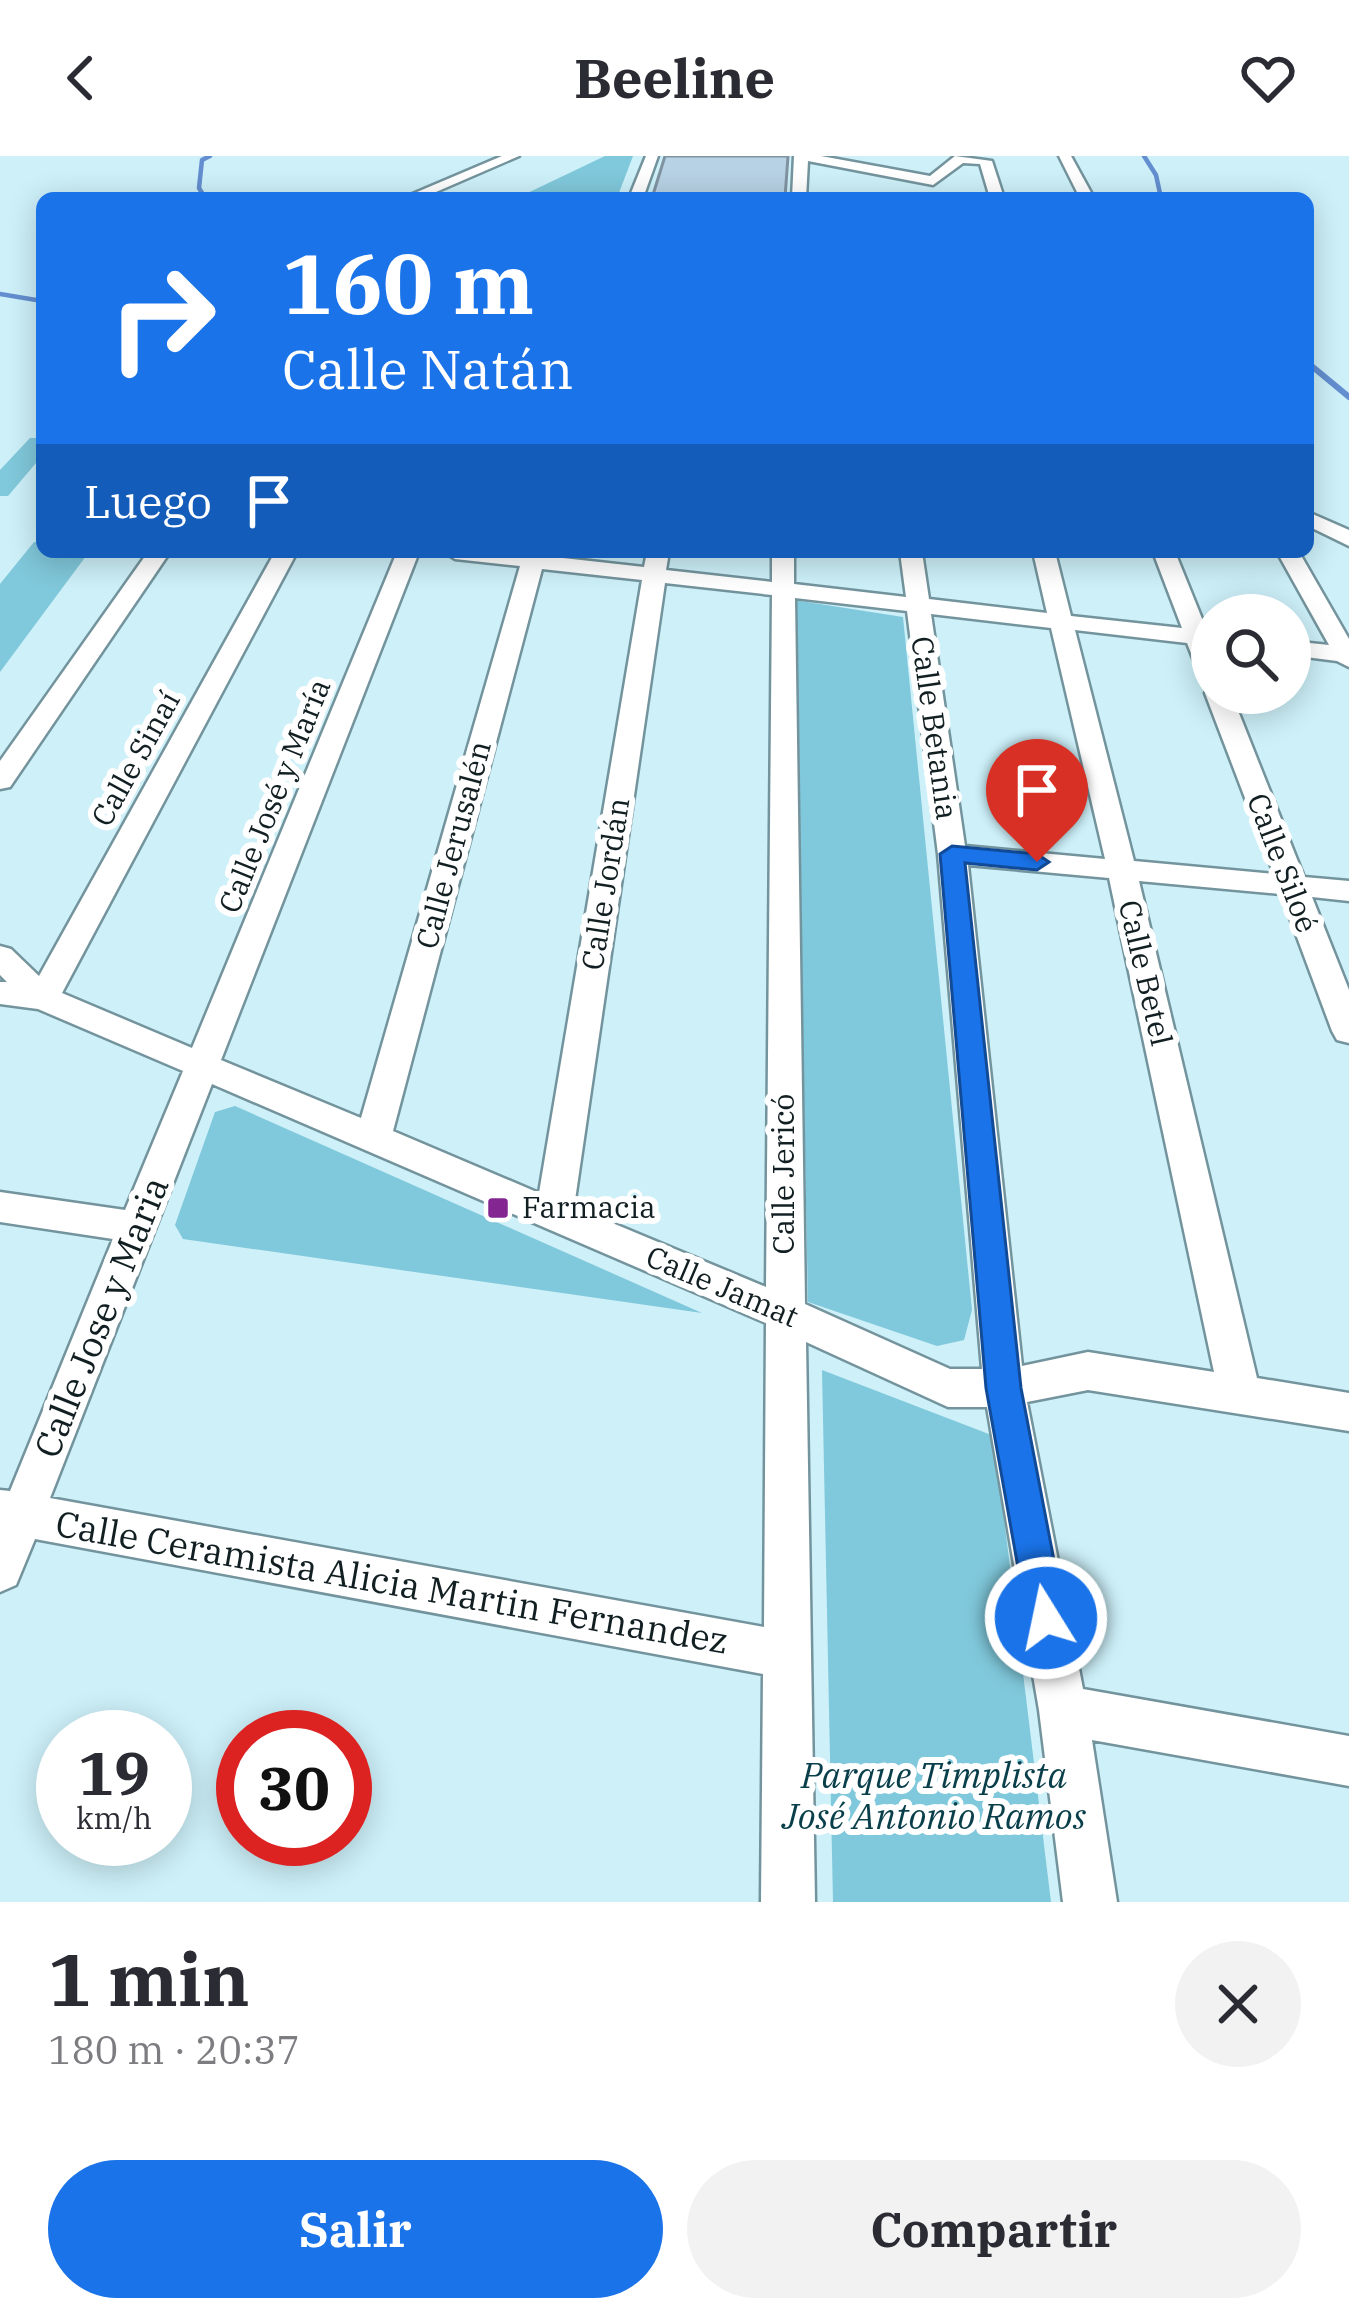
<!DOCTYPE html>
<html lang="es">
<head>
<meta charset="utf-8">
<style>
  body { margin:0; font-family:"IBM Plex Serif",serif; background:#f2f2f3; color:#2b2b33; height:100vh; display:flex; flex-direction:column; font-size:45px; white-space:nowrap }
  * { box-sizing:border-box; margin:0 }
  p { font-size:39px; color:#7c7c81 }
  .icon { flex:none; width:66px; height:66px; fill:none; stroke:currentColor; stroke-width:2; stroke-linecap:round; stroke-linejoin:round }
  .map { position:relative; height:1746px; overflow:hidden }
  .sheet { display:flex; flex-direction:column; background:#fff; flex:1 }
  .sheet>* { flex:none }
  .hud { position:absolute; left:36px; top:36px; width:1278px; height:366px; border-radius:18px; box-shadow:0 6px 30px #0003; background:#1a73e8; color:#fff; overflow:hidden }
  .buttons { position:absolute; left:1191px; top:438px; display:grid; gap:24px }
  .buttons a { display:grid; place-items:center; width:120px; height:120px; border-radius:50%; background:#fff; box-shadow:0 6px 30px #0003; font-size:60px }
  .speed { position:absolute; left:36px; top:1554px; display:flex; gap:24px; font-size:60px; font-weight:700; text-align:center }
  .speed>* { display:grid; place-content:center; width:156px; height:156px; border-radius:50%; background:#fff; box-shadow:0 6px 30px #0003; line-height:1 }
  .speed small { font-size:30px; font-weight:400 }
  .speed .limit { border:18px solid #d22; background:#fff; color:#111 }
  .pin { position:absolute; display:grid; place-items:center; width:102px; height:102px; color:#fff; margin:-123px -51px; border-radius:50% 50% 50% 0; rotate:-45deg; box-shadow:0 0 12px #0007 }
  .pin .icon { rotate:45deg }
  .me { position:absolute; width:132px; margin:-66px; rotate:350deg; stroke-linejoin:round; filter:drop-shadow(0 0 9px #0008) }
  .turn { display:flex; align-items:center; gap:42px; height:252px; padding:0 48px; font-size:54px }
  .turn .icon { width:156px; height:156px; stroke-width:2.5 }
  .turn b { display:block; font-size:84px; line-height:102px }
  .then { display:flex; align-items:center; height:114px; padding:0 48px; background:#0003; gap:24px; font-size:45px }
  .round { display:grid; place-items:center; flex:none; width:126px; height:126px; border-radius:63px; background:#f2f2f3 }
  .overview { display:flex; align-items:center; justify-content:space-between; height:204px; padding:0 48px }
  h1 { font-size:72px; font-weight:700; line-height:90px }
  .cta { display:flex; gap:24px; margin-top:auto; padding:24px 48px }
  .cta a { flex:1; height:138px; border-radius:72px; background:#1a73e8; color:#fff; font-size:48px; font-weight:700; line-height:138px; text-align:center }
  .cta a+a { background:#f2f2f3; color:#2b2b33 }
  header { display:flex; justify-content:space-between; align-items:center; height:156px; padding:0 48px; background:#fff; font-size:54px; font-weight:700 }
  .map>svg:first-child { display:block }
  .green { fill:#80c8db }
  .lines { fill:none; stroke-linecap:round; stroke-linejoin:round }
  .stream-far1 { stroke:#638ecf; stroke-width:4.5 }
  .stream { stroke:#638ecf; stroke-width:6 }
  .building { fill:#b7d2e4; stroke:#8093a0; stroke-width:3 }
  .street-casing { stroke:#74949d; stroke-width:5 }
  .street { fill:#fff; fill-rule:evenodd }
  .route { fill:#1a73e8; stroke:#114b97; stroke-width:3 }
  .poi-dot { fill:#832692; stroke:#fff; stroke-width:4.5 }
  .labels { text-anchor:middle; stroke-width:12; stroke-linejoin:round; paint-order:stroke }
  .street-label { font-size:30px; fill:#121f22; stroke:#fff }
  .poi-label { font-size:30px; fill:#121f22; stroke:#fff; text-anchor:start }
  .near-street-label { font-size:36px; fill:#121f22; stroke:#fff }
  .near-park-label { font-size:36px; font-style:italic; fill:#093f4a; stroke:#fff }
</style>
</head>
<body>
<header><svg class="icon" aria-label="back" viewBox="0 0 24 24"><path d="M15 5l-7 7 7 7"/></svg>Beeline<svg class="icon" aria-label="heart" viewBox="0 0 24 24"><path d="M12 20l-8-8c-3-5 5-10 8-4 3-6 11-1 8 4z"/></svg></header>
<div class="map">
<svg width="1349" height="1746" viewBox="0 0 1349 1746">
  <rect width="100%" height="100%" fill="#cdf0f9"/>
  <g class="green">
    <polygon points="605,0 633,0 617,42 517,42"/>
    <polygon points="30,282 42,282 42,300 8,340 0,340 0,314"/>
    <polygon points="34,386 42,386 42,396 89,396 0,516 0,428"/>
    <polygon points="794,444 903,461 972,1154 964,1184 937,1190 808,1146"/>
    <polygon points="235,950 702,1157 183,1083 175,1069 215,956"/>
    <polygon points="822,1214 994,1280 1051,1746 833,1746"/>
  </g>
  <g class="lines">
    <g class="stream-far1">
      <polyline points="1144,0 1156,19 1161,42"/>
      <polyline points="205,42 199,32 202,4 210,0"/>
      <polyline points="0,138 42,145"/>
    </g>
    <polyline class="stream" points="1308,207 1349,241"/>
  </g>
  <polygon class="building" points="665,0 788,0 785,42 652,42"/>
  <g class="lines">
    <defs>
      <g id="street">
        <polygon points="502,0 519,0 422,42 410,39"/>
        <polygon points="646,0 658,0 643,42 629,42"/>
        <polygon points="794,0 821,0 930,20 955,0 992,5 1004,42 990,42 980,8 963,7 933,29 808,5 806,42 792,42"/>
        <polygon points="1059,0 1071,0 1094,42 1080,42"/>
        <polygon points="1308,356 1349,374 1349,390 1308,370"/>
        <polygon points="148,396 170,396 10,631 0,633 0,605"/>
        <path d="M275,396h22l-235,441 130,55 205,-496h22l-198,508 140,58 159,-552 -65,-7 -11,-7h102l-1,4 99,11 3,-15h22l-3,18 106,12v-30h22v32l112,13 -6,-45h22l7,47 118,14 -14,-61h22l16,64 111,12 -29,-76h22l32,79 5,1v51l-12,-7 -13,-33 -112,-13 59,231 140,13 -69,-181 7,-6v6h19l73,184 45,4v20l-37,-4 37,93v53l-12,-3 -5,-9 -51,-137 -142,-13 118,497 92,15v38l-261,-41 -61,12 56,287 266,47v50l-257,-46 25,162h-54l-24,-192 -52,-303h-39l-142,-65 9,560h-54l2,-228 -728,-135 -19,46 -16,7v-102l10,1 103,-252 -113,-17v-30l125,18 58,-139 -145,-62 -38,-5v-22h7l-7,-7v-29l11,3 28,27zM542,413l100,11 -103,613 -146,-62zM665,427l107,12 -6,692 -192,-80zM795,442l112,13 31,243 44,515h-32l-145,-65zM931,458l120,14 54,231 -140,-13zM968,709l141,13 105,494 -126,-20 -66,14zM212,928l554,239 -2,304 -714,-129z"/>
        <polygon points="1277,396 1299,396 1349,483 1349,511 1337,505 1290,499 1290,485 1329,489"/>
      </g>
    </defs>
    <use href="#street" class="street-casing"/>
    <use href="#street" class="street"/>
  </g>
  <polygon class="route" points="952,690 1037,698 1049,706 1037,714 965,707 1021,1232 1065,1462 1059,1476 1046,1482 1032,1476 1027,1462 986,1232 940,698"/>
  <rect class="poi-dot" x="486" y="1040" width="24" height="24" rx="6"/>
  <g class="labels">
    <g class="street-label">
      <text transform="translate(934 572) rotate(82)" y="10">Calle Betania</text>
      <text transform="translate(136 603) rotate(-61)" y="10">Calle Sinaí</text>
      <text transform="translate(275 640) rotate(-68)" y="10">Calle José y María</text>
      <text transform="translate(454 689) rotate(-75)" y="10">Calle Jerusalén</text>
      <text transform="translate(1282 707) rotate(69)" y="10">Calle Siloé</text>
      <text transform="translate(606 728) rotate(-81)" y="10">Calle Jordán</text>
      <text transform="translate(1145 817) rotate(77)" y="10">Calle Betel</text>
      <text transform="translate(784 1018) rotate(-90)" y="10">Calle Jericó</text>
      <text transform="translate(722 1131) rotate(23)" y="10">Calle Jamat</text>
    </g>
    <g class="poi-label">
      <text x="522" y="1062">Farmacia</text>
    </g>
    <g class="near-street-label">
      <text transform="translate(101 1161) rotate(-68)" y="13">Calle Jose y Maria</text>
      <text transform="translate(392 1426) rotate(10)" y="13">Calle Ceramista Alicia Martin Fernandez</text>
    </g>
    <g class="near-park-label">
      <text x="934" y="1632">Parque Timplista<tspan x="934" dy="41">José Antonio Ramos</tspan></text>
    </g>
  </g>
</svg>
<div class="buttons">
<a><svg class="icon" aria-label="search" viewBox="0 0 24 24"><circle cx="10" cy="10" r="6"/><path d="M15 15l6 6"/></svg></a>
</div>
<div class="speed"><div>19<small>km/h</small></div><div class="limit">30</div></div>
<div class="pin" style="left:1037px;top:706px;background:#d93025"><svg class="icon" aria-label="arrive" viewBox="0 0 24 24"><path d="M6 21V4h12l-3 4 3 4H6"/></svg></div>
<svg class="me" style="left:1046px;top:1462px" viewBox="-20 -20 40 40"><circle r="17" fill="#1a73e8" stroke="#fff" stroke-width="3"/><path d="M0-11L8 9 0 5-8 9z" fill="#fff"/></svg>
<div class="hud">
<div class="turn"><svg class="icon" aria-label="right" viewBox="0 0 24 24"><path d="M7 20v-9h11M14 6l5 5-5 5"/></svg><div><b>160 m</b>Calle Natán</div></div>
<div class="then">Luego<svg class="icon" aria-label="arrive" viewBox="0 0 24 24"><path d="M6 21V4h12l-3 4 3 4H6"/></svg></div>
</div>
</div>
<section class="sheet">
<div class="overview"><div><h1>1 min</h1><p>180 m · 20:37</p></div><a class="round"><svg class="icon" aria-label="close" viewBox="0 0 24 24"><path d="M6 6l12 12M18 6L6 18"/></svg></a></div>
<div class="cta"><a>Salir</a><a>Compartir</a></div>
</section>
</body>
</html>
